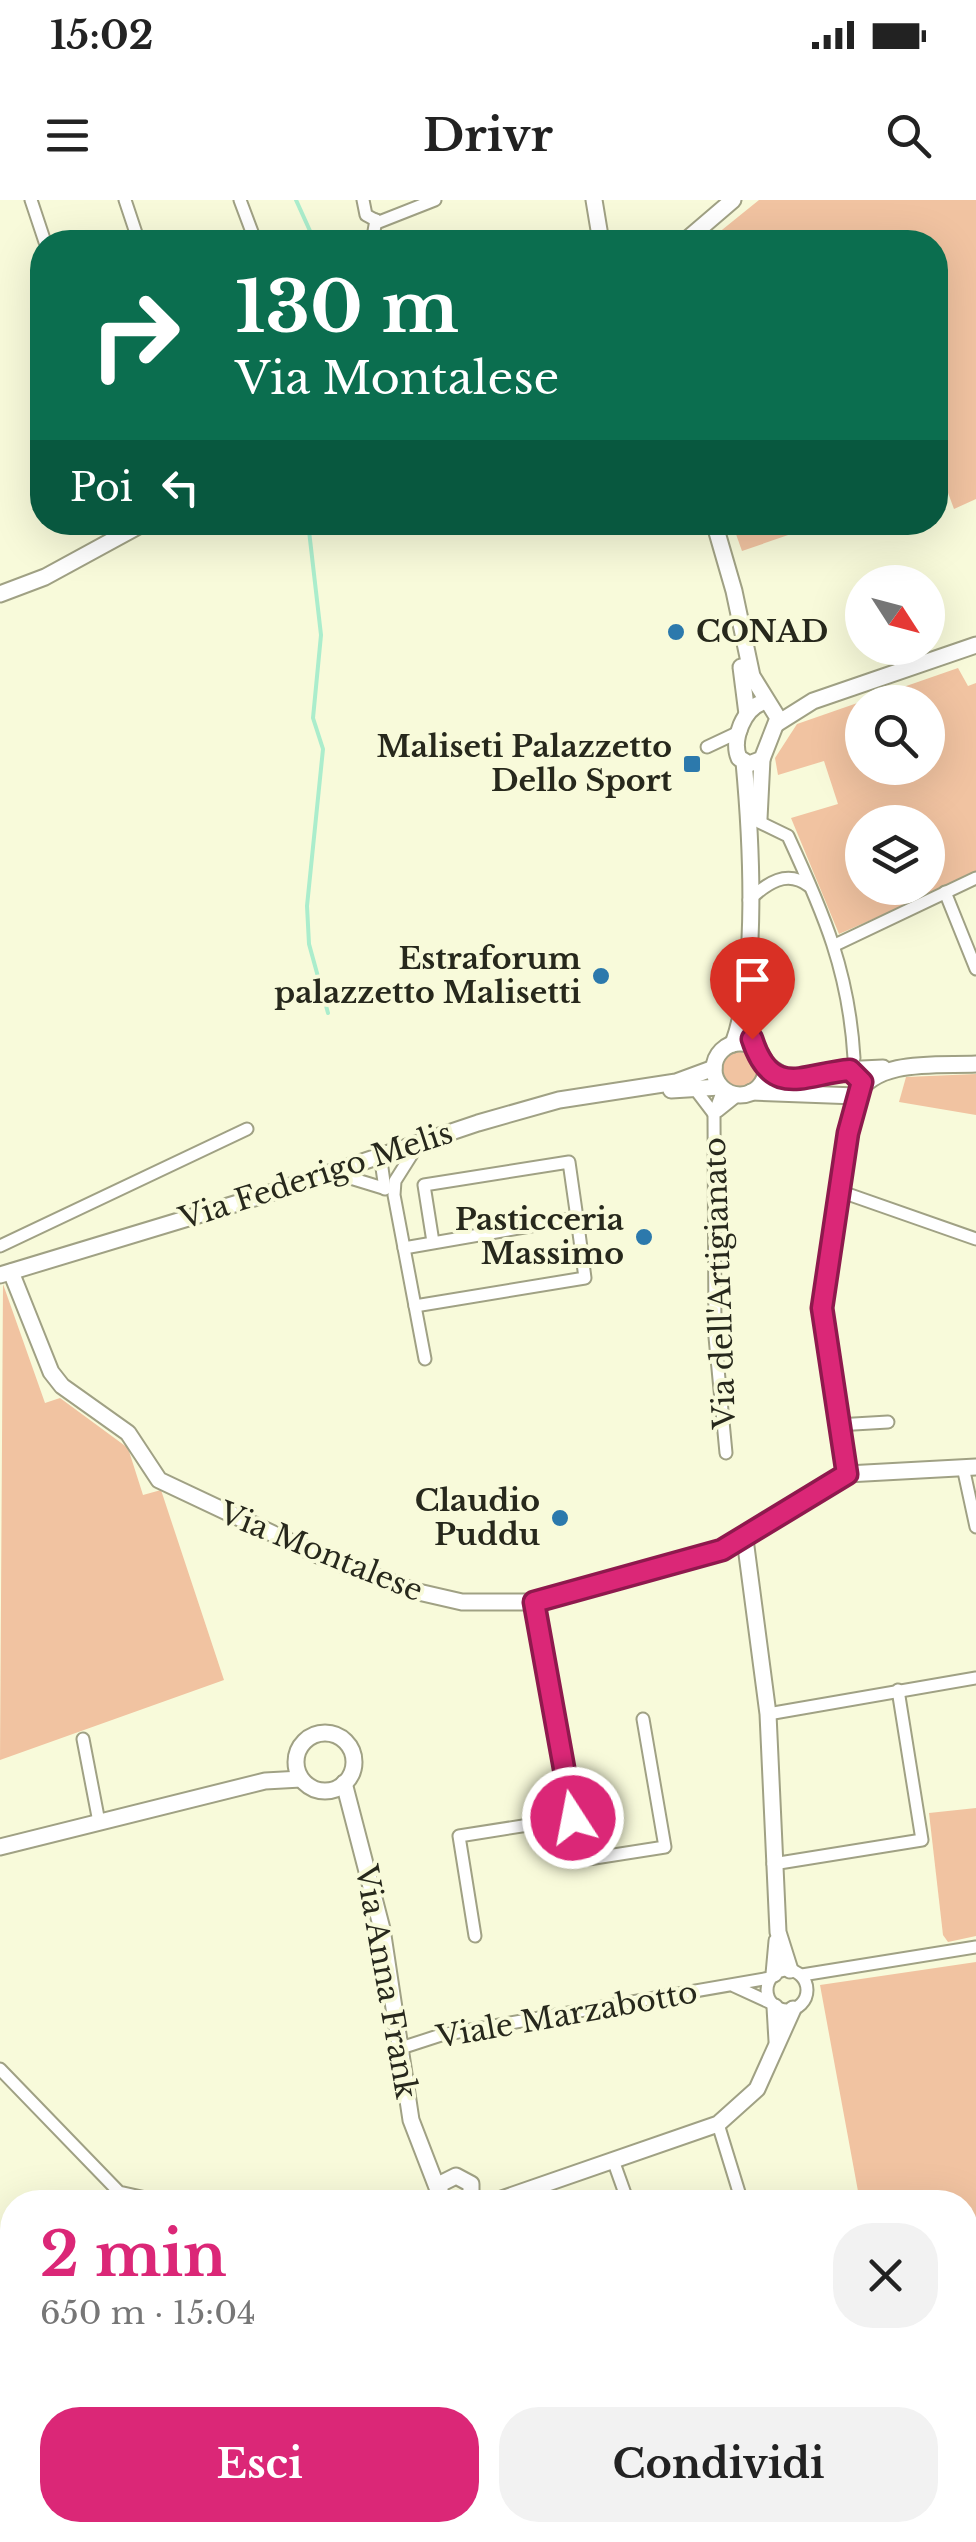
<!DOCTYPE html>
<html lang="it">
<head>
<meta charset="utf-8">
<style>
  body { margin:0; font-family:"Libre Baskerville",serif; background:#f2f2f2; color:#222; height:100vh; display:flex; flex-direction:column; font-size:38px; white-space:nowrap }
  * { box-sizing:border-box; margin:0 }
  p { font-size:32px; color:#767676 }
  .icon { flex:none; width:55px; height:55px; fill:none; stroke:currentColor; stroke-width:2; stroke-linecap:round; stroke-linejoin:round }
  .map { position:relative; flex:1; overflow:hidden }
  .details { position:absolute; left:0px; top:1990px; width:978px; height:352px; display:flex; flex-direction:column; background:#fff; border-radius:40px 40px 0 0; box-shadow:0 10px 40px #0002 }
  .details>* { flex:none }
  .top-card { position:absolute; left:30px; top:30px; width:918px; height:305px; border-radius:40px; box-shadow:0 10px 40px #0002; background:#0b6e4f; color:#fff; overflow:hidden }
  .needle { width:65px; rotate:126deg }
  .tools { position:absolute; left:845px; top:365px; display:grid; gap:20px }
  .tools a { display:grid; place-items:center; width:100px; height:100px; border-radius:50%; background:#fff; box-shadow:0 10px 40px #0002; font-size:50px }
  .pin { position:absolute; display:grid; place-items:center; width:85px; height:85px; color:#fff; margin:-102px -42px; border-radius:50% 50% 50% 0; rotate:-45deg; box-shadow:0 0 10px #0007 }
  .pin .icon { rotate:45deg }
  .me { position:absolute; width:110px; margin:-55px; rotate:349deg; stroke-linejoin:round; filter:drop-shadow(0 0 8px #0008) }
  .turn { display:flex; align-items:center; gap:35px; height:210px; padding:0 40px; font-size:45px }
  .turn .icon { width:130px; height:130px; stroke-width:2.5 }
  .turn b { display:block; font-size:70px; line-height:85px }
  .then { display:flex; align-items:center; height:95px; padding:0 40px; background:#0003; gap:20px; font-size:38px }
  .round { display:grid; place-items:center; flex:none; width:105px; height:105px; border-radius:40px; background:#f2f2f2 }
  .summary { display:flex; align-items:center; justify-content:space-between; height:170px; padding:0 40px }
  h1 { font-size:60px; font-weight:700; line-height:75px; color:#db2777 }
  .cta { display:flex; gap:20px; margin-top:auto; padding:20px 40px }
  .cta a { flex:1; height:115px; border-radius:40px; background:#db2777; color:#fff; font-size:40px; font-weight:700; line-height:115px; text-align:center }
  .cta a+a { background:#f2f2f2; color:#222 }
  .status { display:flex; justify-content:space-between; align-items:center; height:70px; padding:0 50px; background:#fff; direction:ltr }
  .status svg { height:28px; fill:currentColor }
  header { display:flex; justify-content:space-between; align-items:center; height:130px; padding:0 40px; background:#fff; font-size:45px; font-weight:700 }
  .map>svg:first-child { display:block }
  .green { fill:#f1c3a1; fill-rule:evenodd }
  .lines { fill:none; stroke-linecap:round; stroke-linejoin:round }
  .stream { stroke:#abedcc; stroke-width:4 }
  .street-casing { stroke:#a0a184; stroke-width:15 }
  .secondary-casing { stroke:#a0a184; stroke-width:19 }
  .street { stroke:#fff; stroke-width:11 }
  .secondary { stroke:#fff; stroke-width:15 }
  .route-casing { stroke:#8e194d; stroke-width:25 }
  .route { stroke:#db2777; stroke-width:18 }
  .poi-dot { fill:#2c79ac; stroke:#f8fada; stroke-width:4 }
  .labels { text-anchor:middle; stroke-width:8; stroke-linejoin:round; paint-order:stroke }
  .poi-label { font-size:30px; font-weight:bold; fill:#27281c; stroke:#f8fada; text-anchor:end }
  .street-label { font-size:30px; fill:#27281c; stroke:#f8fada }
</style>
</head>
<body>
<div class="status"><b>15:02</b><svg viewBox="0 0 49 12"><path d="M0 12V9h3v3zM5 12V6h3v6zM10 12V3h3v9zM15 12V0h3v12zM26 1h20v11H26zM47 4h2v5h-2z"/></svg></div>
<header><svg class="icon" aria-label="menu" viewBox="0 0 24 24"><path d="M4 6h16M4 12h16M4 18h16"/></svg>Drivr<svg class="icon" aria-label="search" viewBox="0 0 24 24"><circle cx="10" cy="10" r="6"/><path d="M15 15l6 6"/></svg></header>
<div class="map">
<svg width="976" height="2342" viewBox="0 0 976 2342">
  <rect width="100%" height="100%" fill="#f8fada"/>
  <g class="green">
    <polygon points="759,0 976,0 976,299 954,309 944,282 935,285 935,42 707,42"/>
    <polygon points="732,323 823,323 742,351"/>
    <path d="M958,468l10,18 8,-3v191l-137,60 -48,-116 47,-14 -14,-43 -46,14 -3,-17 22,-34zM862,502h66v66h-66zM862,622h66v66h-66z"/>
    <circle cx="739" cy="871" r="19"/>
    <polygon points="976,874 976,915 899,902 906,877"/>
    <polygon points="3,1084 45,1203 60,1198 128,1248 143,1295 161,1290 224,1480 0,1560"/>
    <polygon points="976,1608 976,1736 948,1742 943,1735 929,1613"/>
    <polygon points="976,1762 976,2342 836,2342 837,2330 965,2330 965,2002 860,2002 820,1785"/>
  </g>
  <g class="lines">
    <g class="stream">
      <polyline points="296,0 315,42"/>
      <polyline points="308,322 321,435 313,518 323,549 307,706 309,744 328,813"/>
    </g>
    <defs>
      <g id="street">
        <polyline points="31,0 45,42"/>
        <polyline points="125,0 139,42"/>
        <polyline points="240,0 252,32 248,42"/>
        <polyline points="363,0 366,15 379,22 435,0"/>
        <polyline points="372,42 376,20"/>
        <polyline points="707,547 741,531"/>
        <path d="M759,622l29,14c36,78 61,136 66,222"/>
        <polyline points="945,692 976,769"/>
        <path d="M749,700c18,-17 38,-31 60,-14"/>
        <polyline points="835,745 976,678"/>
        <polyline points="695,889 714,914"/>
        <polyline points="723,890 714,914 715,1137 726,1253"/>
        <polyline points="718,911 738,895"/>
        <polyline points="419,943 395,981 394,995 425,1159"/>
        <polyline points="380,954 385,989"/>
        <polyline points="334,973 383,988"/>
        <polyline points="839,991 976,1039"/>
        <polyline points="433,1042 424,985 569,962 577,1018"/>
        <polyline points="0,1046 247,929"/>
        <polyline points="404,1048 577,1018 585,1078 415,1106"/>
        <polyline points="837,1225 888,1222"/>
        <polyline points="963,1267 976,1327"/>
        <polyline points="533,1402 582,1660 665,1647 643,1519"/>
        <polyline points="768,1514 976,1478"/>
        <polyline points="83,1539 99,1622"/>
        <polyline points="773,1664 922,1640 898,1490"/>
        <polyline points="475,1736 459,1636 573,1618"/>
        <circle cx="787" cy="1790" r="20"/>
        <polyline points="802,1775 976,1747"/>
        <polyline points="734,1786 771,1803"/>
        <polyline points="401,1848 441,1835 770,1778"/>
        <polyline points="0,1869 119,1992 164,2002"/>
        <polyline points="718,1924 742,2002"/>
        <polyline points="613,1960 628,2002"/>
        <polyline points="375,2330 379,2342"/>
        <polyline points="823,2342 824,2330"/>
      </g>
      <g id="secondary">
        <polyline points="594,0 601,42"/>
        <polyline points="684,42 733,0"/>
        <path d="M714,322l20,69 18,85 26,42 -16,41 -13,5 -10,-6c-8,-18 5,-51 25,-56"/>
        <polyline points="0,394 45,377 146,322"/>
        <polyline points="741,467 747,514"/>
        <polyline points="778,523 813,501 976,445"/>
        <polyline points="759,619 762,559"/>
        <circle cx="740" cy="869" r="26"/>
        <path d="M733,844c26,-70 18,-207 11,-282"/>
        <polyline points="765,864 794,882 840,870 883,868"/>
        <polyline points="671,890 720,887"/>
        <polyline points="751,892 856,896"/>
        <polyline points="11,1072 51,1172 62,1186 128,1233 159,1280 318,1355 414,1391 462,1402 533,1402 698,1359 745,1339 847,1274 976,1267"/>
        <polyline points="0,1075 261,996 478,923 559,900 676,882 714,868"/>
        <path d="M847,1274l-25,-166 34,-212c20,-38 83,-30 120,-32"/>
        <polyline points="745,1339 768,1514 778,1732 790,1770"/>
        <circle cx="325" cy="1562" r="29"/>
        <polyline points="344,1583 382,1729 411,1920 438,1990"/>
        <polyline points="0,1647 265,1581 301,1579"/>
        <polyline points="774,1774 777,1741"/>
        <polyline points="775,1807 777,1841"/>
        <polyline points="440,2002 440,1984 456,1976 471,1984 471,2002"/>
        <polyline points="493,2002 718,1924 757,1889 793,1809"/>
      </g>
    </defs>
    <use href="#street" class="street-casing"/>
    <use href="#secondary" class="secondary-casing"/>
    <use href="#street" class="street"/>
    <use href="#secondary" class="secondary"/>
  </g>
  <g class="lines">
    <defs>
      <path id="route" d="M573,1618l-39,-216 188,-52 125,-76 -25,-166 26,-175 14,-51 -12,-12c-44,3 -78,31 -98,-31"/>
    </defs>
    <use href="#route" class="route-casing"/>
    <use href="#route" class="route"/>
  </g>
  <g class="poi-dot">
    <circle cx="676" cy="432" r="10"/>
    <rect x="682" y="554" width="20" height="20" rx="5"/>
    <circle cx="601" cy="776" r="10"/>
    <circle cx="644" cy="1037" r="10"/>
    <circle cx="560" cy="1318" r="10"/>
  </g>
  <g class="labels">
    <g class="poi-label">
      <text x="696" y="442" text-anchor="start">CONAD</text>
      <text x="672" y="557">Maliseti Palazzetto<tspan x="672" dy="34">Dello Sport</tspan></text>
      <text x="581" y="769">Estraforum<tspan x="581" dy="34">palazzetto Malisetti</tspan></text>
      <text x="624" y="1030">Pasticceria<tspan x="624" dy="34">Massimo</tspan></text>
      <text x="540" y="1311">Claudio<tspan x="540" dy="34">Puddu</tspan></text>
    </g>
    <g class="street-label">
      <text transform="translate(316 976) rotate(-18)" y="10">Via Federigo Melis</text>
      <text transform="translate(720 1083) rotate(-92)" y="10">Via dell'Artigianato</text>
      <text transform="translate(321 1352) rotate(22)" y="10">Via Montalese</text>
      <text transform="translate(386 1782) rotate(80)" y="10">Via Anna Frank</text>
      <text transform="translate(567 1815) rotate(-10)" y="10">Viale Marzabotto</text>
    </g>
  </g>
</svg>
<div class="tools">
<a><svg class="needle" viewBox="-14 -14 28 28"><path d="M0-13l5 13h-10z" fill="#e53935"/><path d="M0 13l5-13h-10z" fill="#767676"/></svg></a>
<a><svg class="icon" aria-label="search" viewBox="0 0 24 24"><circle cx="10" cy="10" r="6"/><path d="M15 15l6 6"/></svg></a>
<a><svg class="icon" aria-label="layers" viewBox="0 0 24 24"><path d="M12 4l9 5-9 5-9-5zM3 14l9 5 9-5"/></svg></a>
</div>
<div class="pin" style="left:752px;top:839px;background:#d93025"><svg class="icon" aria-label="arrive" viewBox="0 0 24 24"><path d="M6 21V4h12l-3 4 3 4H6"/></svg></div>
<svg class="me" style="left:573px;top:1618px" viewBox="-20 -20 40 40"><circle r="17" fill="#db2777" stroke="#fff" stroke-width="3"/><path d="M0-11L8 9 0 5-8 9z" fill="#fff"/></svg>
<div class="top-card">
<div class="turn"><svg class="icon" aria-label="right" viewBox="0 0 24 24"><path d="M7 20v-9h11M14 6l5 5-5 5"/></svg><div><b>130 m</b>Via Montalese</div></div>
<div class="then">Poi<svg class="icon" aria-label="left" viewBox="0 0 24 24"><path d="M17 20v-9H6M10 6l-5 5 5 5"/></svg></div>
</div>
<section class="details">
<div class="summary"><div><h1>2 min</h1><p>650 m · 15:04</p></div><a class="round"><svg class="icon" aria-label="close" viewBox="0 0 24 24"><path d="M6 6l12 12M18 6L6 18"/></svg></a></div>
<div class="cta"><a>Esci</a><a>Condividi</a></div>
</section>
</div>
</body>
</html>
